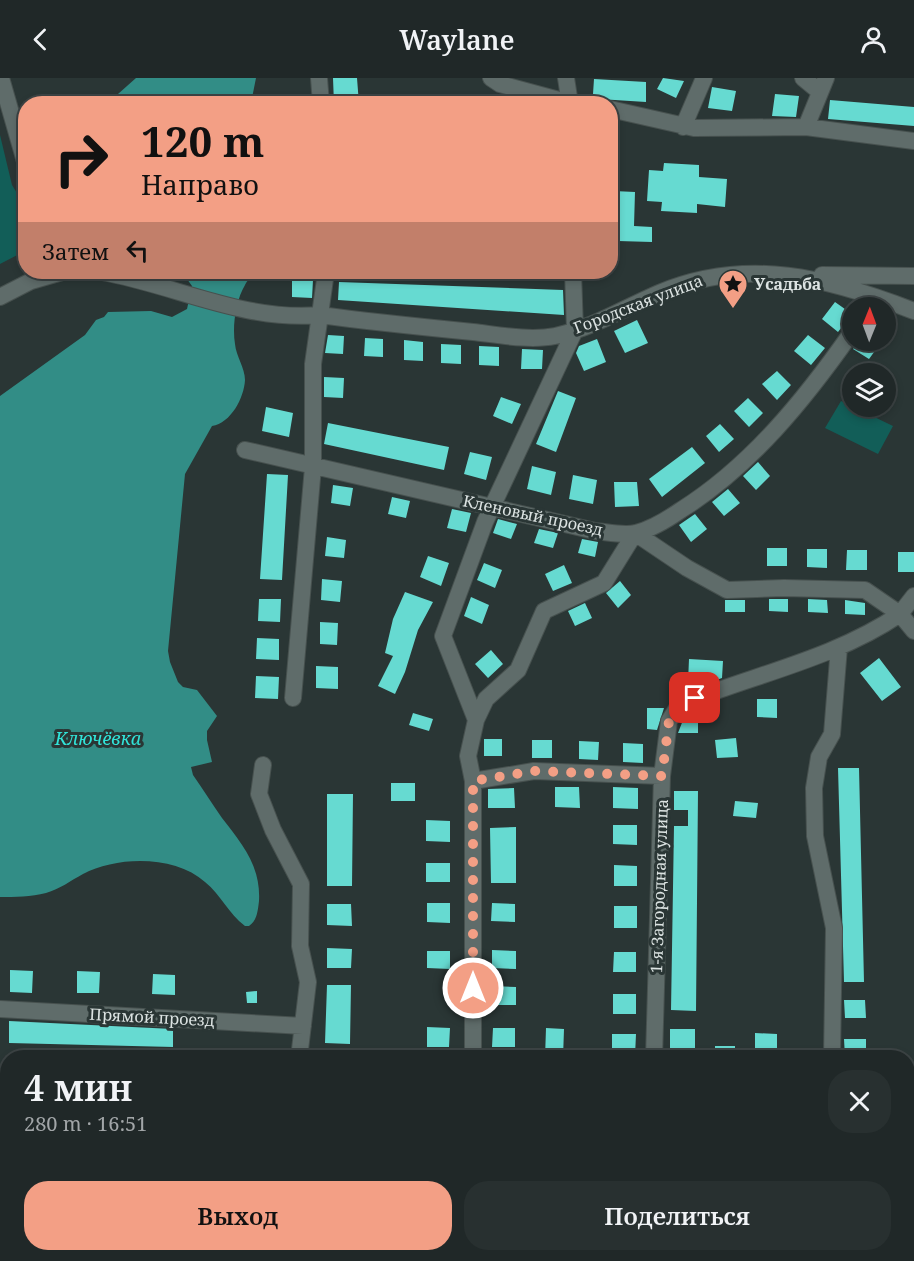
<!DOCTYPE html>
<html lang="ru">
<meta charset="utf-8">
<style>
:root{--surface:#202828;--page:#283030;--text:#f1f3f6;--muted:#a2a6a8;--line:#3d4445;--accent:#f39f85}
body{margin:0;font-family:"Noto Serif",serif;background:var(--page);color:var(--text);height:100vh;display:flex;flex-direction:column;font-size:22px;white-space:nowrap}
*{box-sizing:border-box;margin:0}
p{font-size:20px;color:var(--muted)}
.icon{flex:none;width:33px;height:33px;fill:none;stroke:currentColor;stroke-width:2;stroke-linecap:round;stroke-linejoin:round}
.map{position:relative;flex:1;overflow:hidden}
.sheet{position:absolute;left:0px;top:972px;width:915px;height:212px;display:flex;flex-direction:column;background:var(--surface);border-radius:24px 24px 0 0;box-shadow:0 3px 9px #0003,0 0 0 2px var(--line)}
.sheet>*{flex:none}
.top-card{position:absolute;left:18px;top:18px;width:600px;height:183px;border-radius:24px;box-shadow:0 3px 9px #0003,0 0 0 2px var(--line);background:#f39f85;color:#111;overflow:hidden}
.needle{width:39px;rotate:1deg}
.fabs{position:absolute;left:842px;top:219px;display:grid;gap:12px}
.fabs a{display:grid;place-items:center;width:54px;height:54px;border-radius:50%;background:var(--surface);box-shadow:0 3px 9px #0003,0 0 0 2px var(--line);font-size:30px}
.pin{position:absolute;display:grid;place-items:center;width:51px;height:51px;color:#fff;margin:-26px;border-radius:12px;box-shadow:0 3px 9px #0006}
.me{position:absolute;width:66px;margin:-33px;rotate:0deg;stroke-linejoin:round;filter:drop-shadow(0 0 4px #0008)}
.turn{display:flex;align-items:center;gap:21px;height:126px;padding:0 24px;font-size:27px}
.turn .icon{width:78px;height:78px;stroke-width:2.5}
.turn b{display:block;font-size:42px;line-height:51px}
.then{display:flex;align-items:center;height:57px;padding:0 24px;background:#0003;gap:12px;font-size:22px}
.round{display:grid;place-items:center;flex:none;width:63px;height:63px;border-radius:24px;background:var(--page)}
.overview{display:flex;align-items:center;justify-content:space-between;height:102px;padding:0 24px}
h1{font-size:36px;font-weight:600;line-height:45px}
.action{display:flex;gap:12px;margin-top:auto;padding:12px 24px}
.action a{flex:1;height:69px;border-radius:24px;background:var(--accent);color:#111;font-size:24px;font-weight:600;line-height:69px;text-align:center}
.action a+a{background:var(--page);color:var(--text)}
header{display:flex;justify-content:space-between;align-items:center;height:78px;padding:0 24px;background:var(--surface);font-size:27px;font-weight:600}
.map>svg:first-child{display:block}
</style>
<header><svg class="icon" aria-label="back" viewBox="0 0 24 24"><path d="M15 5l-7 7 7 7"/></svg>Waylane<svg class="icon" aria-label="person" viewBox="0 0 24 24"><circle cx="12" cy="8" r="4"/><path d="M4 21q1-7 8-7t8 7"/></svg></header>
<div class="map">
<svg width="914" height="1183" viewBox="0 0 914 1183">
<rect width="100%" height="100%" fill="#2a3635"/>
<!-- green -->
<path fill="#125e58" d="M0 57 12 107 25 128V173L0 186Z
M841 323 893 348 878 376 825 350Z
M0 1052 7 1055 8 1176H247L259 1183H0Z"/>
<!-- water -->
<path fill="#328d86" d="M136 0H256L251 25H121L118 16Z
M182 194H258C254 197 247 202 245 207 236 222 232 248 235 266 236 278 245 290 245 302 244 320 231 345 212 348L185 396 168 573 170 584 178 604 183 609 197 612 217 638 207 653V662L212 684 191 689 193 697C203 711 212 726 222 740 242 766 261 788 259 823 258 832 257 843 249 848H245C228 835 221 817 205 804 175 777 117 778 83 796 70 803 60 811 46 815 31 819 15 819 0 819V318L85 257 96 242 104 239 108 234 151 233 172 239 187 231 192 208Z"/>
<!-- building -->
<path fill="#66dad1" d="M333 0H357L359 26H334Z
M663 0 684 3 676 20 657 11Z
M594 1 646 4V24L599 21 593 16Z
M712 9 736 13 732 33 708 30Z
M775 16 799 18 796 39 772 38Z
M830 22 914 29V48L828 41Z
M664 85 699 87V99L727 101 725 129 697 126V135L661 133 662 124 647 123 649 92 663 93Z
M614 113 635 114 634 148 652 149V164L618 163 619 142H613Z
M292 200 313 202 312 220 292 219Z
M339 204 563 212 564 237 338 222Z
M835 224 852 236 838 254 822 241Z
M637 242 648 265 625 275 614 253Z
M328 257 344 258 343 276 325 275Z
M808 257 825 270 811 287 794 273Z
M365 260 383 261V279L364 278Z
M597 261 606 284 584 293 576 275 579 268Z
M404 262 423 264V283L404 282Z
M859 262H883L869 281 853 271Z
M441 266 461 267V286L441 285Z
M479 268 499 269V288L479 287Z
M522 271 543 272 542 291H521Z
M777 293 791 307 777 322 762 306Z
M324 299 344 300 343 320 324 319Z
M558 313 576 320 556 374 536 366Z
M501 319 521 326 512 346 493 338Z
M748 320 763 335 749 349 734 333Z
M266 329 293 335 289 359 262 353Z
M328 345 449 369 444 392 324 366Z
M720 346 734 361 719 374 706 358Z
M692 369 705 385 662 419 649 401Z
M470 374 492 379 486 402 464 396Z
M758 384 770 398 756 412 743 398Z
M532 388 556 394 551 417 527 411Z
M267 396 288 397 282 502 260 501Z
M573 397 597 402 593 426 569 421Z
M614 404H637L639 428 615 429Z
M333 407 353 410 350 428 331 425Z
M728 411 740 425 724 438 712 424Z
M392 419 410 423 406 440 388 436Z
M452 431 471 435 466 454 447 450Z
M695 436 707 451 691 464 679 447Z
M498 441 517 446 511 461 493 455Z
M539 451 558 455 553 470 534 465Z
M327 459 346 462 344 480 325 478Z
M582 461 598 464 595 479 578 475Z
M767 470H787V488H767Z
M807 471H827V490L807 489Z
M847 472H867V492H846Z
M898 474H914V494H898Z
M428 478 449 485 441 508 420 499Z
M484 485 502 492 495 510 477 502Z
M564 487 572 505 553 513 545 496Z
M322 501 342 503 340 524 321 522Z
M620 503 631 517 618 530 606 515Z
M405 514 433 524 418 552 405 594 395 616 378 608 393 578 385 575 393 541Z
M471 519 489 527 482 546 464 538Z
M259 521H281L280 544 258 543Z
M769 521H788V534L769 533Z
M808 521 827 522 828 535 808 534Z
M725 522H745V534H725Z
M845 522 865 525V537L845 536Z
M585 525 592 540 575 548 568 533Z
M320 544 338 545 337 567 320 566Z
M257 560 279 561V582L256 581Z
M491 572 503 586 488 600 475 586Z
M879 580 901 609 882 623 860 595Z
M689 581 723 583 722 600 708 605 688 604Z
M316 588 338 589V611L316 610Z
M256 598 279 599 278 621 255 620Z
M757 621H777V640L757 639Z
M647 630H664L657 652 647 651Z
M413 635 433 641 429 653 409 647Z
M685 637H698V655H678Z
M736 660 738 679 717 680 715 662Z
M484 661H502V678H484Z
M532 662H552V680H532Z
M579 663 599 664 598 682 579 681Z
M623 665 643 666V685L623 684Z
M838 690H859L864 904H844Z
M391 705H415V723H391Z
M555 709H579L580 730 555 729Z
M613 709 638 710V731L613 730Z
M514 710 515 730H488V711Z
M674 713H698L696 933 671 932 674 748H688V732H674Z
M327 716H353L352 808H327Z
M735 723 758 725 756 740 733 738Z
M426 742 450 743V764L426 763Z
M613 747H637V767L613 766Z
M516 749V805H491L490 750Z
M426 785H450V804H426Z
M614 787 637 788V808H614Z
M427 825H450V845L427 844Z
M492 825 515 826V844L491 843Z
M327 826H351L352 848 327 847Z
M614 828H637V850H614Z
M327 870 352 871 351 890H327Z
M492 872 516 873V891L492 890Z
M427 873H450V891L427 890Z
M614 874H636V894H613Z
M10 892 33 893 32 915 10 914Z
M77 893 100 894 99 915H77Z
M153 896 175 897V917L152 916Z
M327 907H351L350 966 325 965Z
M493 908 516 909V927H493Z
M257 913V925H247L246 914Z
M613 916H636V936H613Z
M844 922H865L866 940H845Z
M9 943 173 951V969L9 965Z
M427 949 450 950 449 969H427Z
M493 950H515V969H492Z
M546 950 564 951 563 980H545Z
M670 951H695V974L670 973Z
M755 955 777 956V977H755Z
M612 956H636L635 978 612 977Z
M844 961H866V980L845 979Z
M715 968H735V980H715Z"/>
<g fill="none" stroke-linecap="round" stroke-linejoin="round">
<!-- minor casing -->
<g stroke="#47514f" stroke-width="18">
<path id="minor" d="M1 0 26 87
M319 0 321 26
M491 0 500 6 570 25
M566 0 570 26
M803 0 820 14
M569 26H590
M610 31 694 50 806 49 914 63
M683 49 704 0
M806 49 826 0
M102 194C175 207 245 244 320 237 371 244 422 249 473 254 499 257 530 263 555 258 593 250 624 230 659 215 747 178 829 200 914 233
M822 197 914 198
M0 219 31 203 62 194
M245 372 595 453C607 454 624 458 636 455 652 451 668 441 681 432 751 388 805 321 852 254
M635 455 687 490 727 512 784 510 865 512 900 536 914 518
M293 620 313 389V286L326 194
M476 642 443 558 485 444 575 252 573 194
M263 687 259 716 273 752 301 806 300 868 308 904 299 980
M473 703 534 693 662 698
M0 931 303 948
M473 980V703L468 678 476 642 486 621 518 592 544 533 604 505 635 455
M654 980 662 698 669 643 679 627C752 597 834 581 900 536L914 553
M832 980 834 850 815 758 814 710 819 679 832 656 839 569
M908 1026 914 1019
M0 1048 8 1050
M908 1105 914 1074
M260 1176 275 1183
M849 1176 850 1183
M291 1183V1176
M472 1183V1176
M648 1183V1176"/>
</g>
<!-- minor -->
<use href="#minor" stroke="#5f6c6a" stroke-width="16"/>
</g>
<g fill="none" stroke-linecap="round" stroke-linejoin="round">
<!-- route -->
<path stroke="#f39f85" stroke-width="10" stroke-dasharray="0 18" d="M473 910V703L534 693 662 698 669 643 679 627 695 620"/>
</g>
<!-- icons -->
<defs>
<g id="sight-pin" transform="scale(1.5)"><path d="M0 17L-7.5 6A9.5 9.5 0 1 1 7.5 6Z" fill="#f39f85" stroke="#2a3635"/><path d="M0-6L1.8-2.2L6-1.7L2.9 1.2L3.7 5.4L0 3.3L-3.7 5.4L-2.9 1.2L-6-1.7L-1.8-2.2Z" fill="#111"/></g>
</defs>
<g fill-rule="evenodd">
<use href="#sight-pin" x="733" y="206"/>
</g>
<g text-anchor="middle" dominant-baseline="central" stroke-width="6" stroke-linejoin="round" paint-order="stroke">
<!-- poi labels -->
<g font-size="16" font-weight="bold" fill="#dce3e2" stroke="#2a3635" text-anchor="start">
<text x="754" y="206">Усадьба</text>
</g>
<!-- street labels -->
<g font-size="16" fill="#dce3e2" stroke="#2a3635">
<text transform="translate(638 226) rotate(-21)">Городская улица</text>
<text transform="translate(533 437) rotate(12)">Кленовый проезд</text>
<text transform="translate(659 808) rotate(-88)">1-я Загородная улица</text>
<text transform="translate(152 939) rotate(3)">Прямой проезд</text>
</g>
<!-- water labels -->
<g font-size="18" font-style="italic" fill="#31e4d9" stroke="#2a3635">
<text x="98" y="660">Ключёвка</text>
</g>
</g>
</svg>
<div class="fabs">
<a><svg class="needle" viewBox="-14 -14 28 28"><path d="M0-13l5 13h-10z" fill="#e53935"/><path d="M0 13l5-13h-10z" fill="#a2a6a8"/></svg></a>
<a><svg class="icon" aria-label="layers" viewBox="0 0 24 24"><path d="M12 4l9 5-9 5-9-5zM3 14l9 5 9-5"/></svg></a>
</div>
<div class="pin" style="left:695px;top:620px;background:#d93025"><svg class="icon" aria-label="arrive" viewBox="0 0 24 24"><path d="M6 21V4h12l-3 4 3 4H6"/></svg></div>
<svg class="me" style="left:473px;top:910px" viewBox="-20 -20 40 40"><circle r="17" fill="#f39f85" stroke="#fff" stroke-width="3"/><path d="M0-11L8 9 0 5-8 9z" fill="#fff"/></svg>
<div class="top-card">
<div class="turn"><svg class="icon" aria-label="right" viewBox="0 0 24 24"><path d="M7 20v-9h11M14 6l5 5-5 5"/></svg><div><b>120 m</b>Направо</div></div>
<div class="then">Затем<svg class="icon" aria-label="left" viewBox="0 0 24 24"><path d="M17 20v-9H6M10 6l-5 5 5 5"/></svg></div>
</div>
<section class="sheet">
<div class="overview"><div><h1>4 мин</h1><p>280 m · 16:51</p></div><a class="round"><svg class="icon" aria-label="close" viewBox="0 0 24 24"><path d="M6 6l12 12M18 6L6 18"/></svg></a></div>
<div class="action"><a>Выход</a><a>Поделиться</a></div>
</section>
</div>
